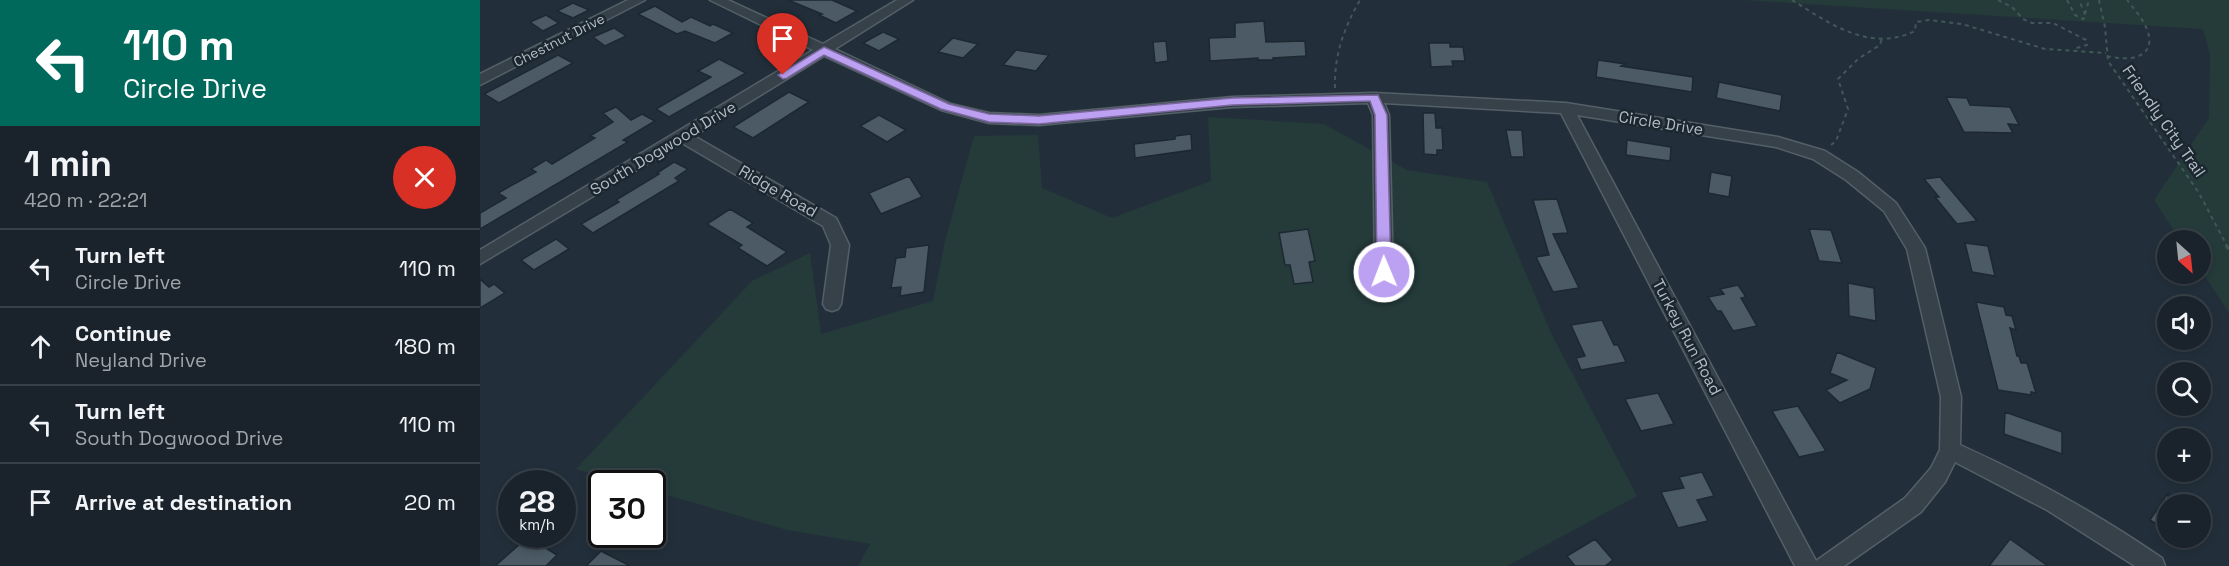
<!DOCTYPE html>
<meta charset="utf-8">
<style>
:root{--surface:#1a232c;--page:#232b34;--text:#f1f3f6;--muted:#9fa4a9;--line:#384048}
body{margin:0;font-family:"Space Grotesk",sans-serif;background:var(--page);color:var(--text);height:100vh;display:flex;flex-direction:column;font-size:22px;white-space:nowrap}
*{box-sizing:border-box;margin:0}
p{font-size:20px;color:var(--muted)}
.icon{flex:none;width:33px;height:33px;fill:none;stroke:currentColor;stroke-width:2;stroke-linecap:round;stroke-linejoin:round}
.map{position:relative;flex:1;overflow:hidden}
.drawer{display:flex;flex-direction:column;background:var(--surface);width:480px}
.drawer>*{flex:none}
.top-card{background:#00695c;color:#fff;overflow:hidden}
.needle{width:39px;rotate:153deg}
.controls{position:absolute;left:1677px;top:230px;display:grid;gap:12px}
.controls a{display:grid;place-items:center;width:54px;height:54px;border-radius:50%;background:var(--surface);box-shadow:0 3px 9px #0003,0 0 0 2px var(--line);font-size:30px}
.speed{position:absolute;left:18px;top:470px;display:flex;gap:12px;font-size:30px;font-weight:700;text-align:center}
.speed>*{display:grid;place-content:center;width:78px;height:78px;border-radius:50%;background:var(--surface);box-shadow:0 3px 9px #0003,0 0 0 2px var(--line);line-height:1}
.speed small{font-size:15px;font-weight:400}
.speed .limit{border:3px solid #111;border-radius:9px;background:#fff;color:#111}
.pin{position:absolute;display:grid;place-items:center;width:51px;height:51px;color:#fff;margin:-62px -26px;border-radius:50% 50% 50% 0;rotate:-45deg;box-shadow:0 0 6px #0007}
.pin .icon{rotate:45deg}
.me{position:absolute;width:66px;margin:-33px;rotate:359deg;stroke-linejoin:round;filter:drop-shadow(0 0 4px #0008)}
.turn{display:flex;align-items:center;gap:21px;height:126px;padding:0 24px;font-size:27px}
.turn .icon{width:78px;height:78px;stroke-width:2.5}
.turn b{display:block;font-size:42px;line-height:51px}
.round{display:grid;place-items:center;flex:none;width:63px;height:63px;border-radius:32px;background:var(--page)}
.summary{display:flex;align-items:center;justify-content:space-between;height:102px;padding:0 24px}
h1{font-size:36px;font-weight:700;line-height:45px}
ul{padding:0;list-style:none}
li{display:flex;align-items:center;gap:18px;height:78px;padding:0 24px;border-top:2px solid var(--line)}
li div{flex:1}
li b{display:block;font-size:22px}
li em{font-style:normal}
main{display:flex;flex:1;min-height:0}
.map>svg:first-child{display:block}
</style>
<main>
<section class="drawer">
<div class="top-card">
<div class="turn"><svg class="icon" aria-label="left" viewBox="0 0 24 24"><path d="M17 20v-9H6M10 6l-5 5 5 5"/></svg><div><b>110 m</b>Circle Drive</div></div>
</div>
<div class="summary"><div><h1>1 min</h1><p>420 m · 22:21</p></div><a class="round" style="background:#d93025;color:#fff"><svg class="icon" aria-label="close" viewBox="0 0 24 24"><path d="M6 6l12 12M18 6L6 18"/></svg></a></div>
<ul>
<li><svg class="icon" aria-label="left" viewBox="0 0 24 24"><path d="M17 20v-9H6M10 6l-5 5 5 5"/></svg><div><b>Turn left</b><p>Circle Drive</p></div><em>110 m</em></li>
<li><svg class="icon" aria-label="ahead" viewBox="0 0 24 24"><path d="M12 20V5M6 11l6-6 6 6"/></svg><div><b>Continue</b><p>Neyland Drive</p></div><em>180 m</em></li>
<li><svg class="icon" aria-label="left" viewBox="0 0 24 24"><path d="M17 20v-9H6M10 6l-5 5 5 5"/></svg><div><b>Turn left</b><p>South Dogwood Drive</p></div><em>110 m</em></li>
<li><svg class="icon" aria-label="arrive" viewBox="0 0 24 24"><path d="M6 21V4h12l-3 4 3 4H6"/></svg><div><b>Arrive at destination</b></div><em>20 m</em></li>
</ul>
</section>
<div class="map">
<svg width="1749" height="566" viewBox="0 0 1749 566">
<rect width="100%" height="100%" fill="#222f3a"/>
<!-- green -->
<path fill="#243b3a" d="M1263 0H1749V313L1721 270 1720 240H1700L1674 200 1729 118 1730 55 1723 29Z
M728 117 844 124 927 170 1007 182 1072 335 1157 496 1027 566H378L390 544 307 530 173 491 172 483H144L96 469 272 281 330 253 341 334 453 301 465 241 494 136 558 135 562 188 632 218 731 181Z"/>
<!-- building -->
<path fill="#4b5a65" stroke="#1d2831" stroke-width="1.5" d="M308 0H352L377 11 356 23 339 15 342 14Z
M93 3 109 10 93 18 77 11Z
M175 6 202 22 211 17 230 26 233 24 253 33 235 43 205 31 197 34 158 14Z
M66 15 79 23 63 31 50 22Z
M784 21 786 42 825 41 826 56 793 58V60H778V58L730 61 729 38 755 37V23Z
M134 28 146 36 125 46 113 37Z
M403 32 419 39 399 51 383 43Z
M473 38 498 44 483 58 458 52Z
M686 41 688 61 675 63 673 42Z
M949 43H970V47H983L985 61H972L973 66 951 67Z
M536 50 569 55 556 71 523 65Z
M78 55 93 63 19 103 4 94Z
M239 59 266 73 189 117 176 109 231 77 218 71Z
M1118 60 1145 64 1141 66 1213 77 1212 92 1116 77Z
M1239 82 1302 95 1300 111 1236 98Z
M309 92 329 102 273 138 253 127Z
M1466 97 1487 98 1490 105 1530 107 1539 125 1528 124 1533 133 1484 132Z
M136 107 151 120 162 114 175 121 143 140 148 142 0 229V213L26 198 18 193 56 172 51 169 66 160 72 164 115 138 110 136 133 122 123 113Z
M943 113H955L956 128H962L963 150H957V155L944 154Z
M399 115 426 130 407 142 380 126Z
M1026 130H1042L1044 157H1031Z
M711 134 712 150 655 158 654 144 695 139V136Z
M1147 140 1191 147 1190 161 1146 155Z
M194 162 208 169 195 178 199 181 113 233 101 224 139 202 136 200 179 174 177 173Z
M1231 172 1252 176 1249 197 1228 193Z
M429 176 442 197 401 214 389 193Z
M1460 177 1497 221 1477 224 1455 197H1459L1444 179Z
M1077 199 1088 233 1073 234 1099 288 1073 292 1056 257 1069 255 1053 200Z
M250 209 273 223 267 227 307 252 287 266 258 248 262 245 227 224Z
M828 229 835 261 829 262 833 282 814 284 810 265H805L799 233Z
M1329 229 1351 230 1362 263 1339 261Z
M76 239 89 249 54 270 41 260Z
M1485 243 1508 246 1515 276 1492 272Z
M449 245 444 292 420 296 421 287 411 288 416 258 425 257 426 248Z
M0 279 9 287 14 284 25 293 0 308Z
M1368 283 1394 288 1396 321 1369 316Z
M1258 285 1266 297 1261 298 1277 326 1253 331 1241 311H1237L1228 297 1244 294 1240 289Z
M1496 302 1524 307 1526 315 1532 316 1536 330 1530 328 1537 356H1539L1541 363H1547L1556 393 1551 392V395L1518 390Z
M1122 320 1134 345H1138L1146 362 1101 370 1096 358 1105 356 1091 325Z
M1357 352 1396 368 1390 389 1360 403 1346 390 1367 380 1350 373Z
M1178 393 1194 424 1161 431 1145 399Z
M1318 406 1346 451 1319 457 1292 411Z
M1525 412 1582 432V454L1524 434Z
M1222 472 1234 496 1217 500 1228 521 1198 528 1181 492 1204 488 1199 477Z
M1688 493V531L1670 520Z
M48 537 77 555 66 566H15Z
M1115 539 1133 560 1125 566H1095L1087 556Z
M1530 539 1568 566H1509Z
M121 551 150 566H106Z"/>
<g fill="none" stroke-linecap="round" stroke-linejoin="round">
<!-- minor casing -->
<g stroke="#545f68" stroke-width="3">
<path id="minor" d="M148 0H165L0 85V74Z
M230 0H248L343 44 417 0H433L355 49 471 104 509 113 559 115 752 97 894 93 1086 103 1298 137 1345 151 1378 172 1416 203 1445 248 1481 397 1480 445C1551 477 1618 514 1682 558L1685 566H1655L1567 510 1475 462 1465 482 1441 512 1364 566H1315L1081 113 904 103 909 115 913 272 910 277 904 279 898 277 895 272 893 115 888 103 752 107 559 125 509 123 461 110 344 56 214 136 356 218 369 245 361 304 358 309 352 311 346 309 343 304 351 245 343 226 202 143 0 264V250L333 50ZM1097 115 1296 147 1333 159 1366 180 1404 211 1427 249 1461 397 1460 450 1451 468 1425 498 1336 561Z"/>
</g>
<!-- path-far1 -->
<path stroke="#425757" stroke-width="2" stroke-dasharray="4 4" stroke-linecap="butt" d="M1312 0C1349 23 1389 53 1435 31L1436 22 1449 20 1482 24 1565 49 1626 53
M1518 0 1532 7 1543 19 1552 23H1573L1606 40 1607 45 1593 49
M1587 0 1595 15 1603 19 1606 17 1599 0
M1619 0 1625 27 1628 61 1719 193 1747 246
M1605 14 1609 0
M1627 56C1646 61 1676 60 1668 32 1664 20 1655 10 1647 0
M855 88C854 55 864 28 880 0
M1351 145 1356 141 1368 109 1358 79 1378 59 1400 45 1402 38"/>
<!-- path -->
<path stroke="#425757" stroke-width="3" stroke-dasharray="5 5" stroke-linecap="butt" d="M1746 245 1749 250"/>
<!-- minor -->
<use href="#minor" fill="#36414a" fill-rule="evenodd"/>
</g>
<!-- route -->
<path fill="#bca0f2" stroke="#7a689d" stroke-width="1.5" d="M344 47 469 104 509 114 559 116 752 98 898 95 907 115 911 272 904 277 897 272 895 115 890 101 752 105 559 124 509 122 461 109 344 55 307 78 303 79 298 75Z"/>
<g text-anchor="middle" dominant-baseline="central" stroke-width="5" stroke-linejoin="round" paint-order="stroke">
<!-- far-street labels -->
<g font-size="14" fill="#b1bcc6" stroke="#1b262f">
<text transform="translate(79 40) rotate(-27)">Chestnut Drive</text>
</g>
<!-- street labels -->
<g font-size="16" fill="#b1bcc6" stroke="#1b262f">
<text transform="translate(1684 121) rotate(55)">Friendly City Trail</text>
<text transform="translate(1181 123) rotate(9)">Circle Drive</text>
<text transform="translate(183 148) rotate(-31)">South Dogwood Drive</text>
<text transform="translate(298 191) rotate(30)">Ridge Road</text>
<text transform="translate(1207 337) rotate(62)">Turkey Run Road</text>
</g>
</g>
</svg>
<div class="controls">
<a><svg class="needle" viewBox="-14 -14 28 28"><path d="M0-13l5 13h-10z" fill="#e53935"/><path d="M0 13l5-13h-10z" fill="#9fa4a9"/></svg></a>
<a><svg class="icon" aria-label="sound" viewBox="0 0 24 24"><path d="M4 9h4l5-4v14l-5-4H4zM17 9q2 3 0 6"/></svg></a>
<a><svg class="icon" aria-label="search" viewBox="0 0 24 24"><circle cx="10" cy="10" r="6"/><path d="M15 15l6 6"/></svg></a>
<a>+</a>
<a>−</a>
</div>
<div class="speed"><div>28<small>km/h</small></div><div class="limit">30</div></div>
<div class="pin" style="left:303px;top:75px;background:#d93025"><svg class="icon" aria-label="arrive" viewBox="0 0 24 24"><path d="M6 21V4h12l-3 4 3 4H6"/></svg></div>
<svg class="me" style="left:904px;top:272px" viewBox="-20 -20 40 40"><circle r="17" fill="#bca0f2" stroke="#fff" stroke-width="3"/><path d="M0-11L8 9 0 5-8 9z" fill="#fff"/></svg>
</div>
</main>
